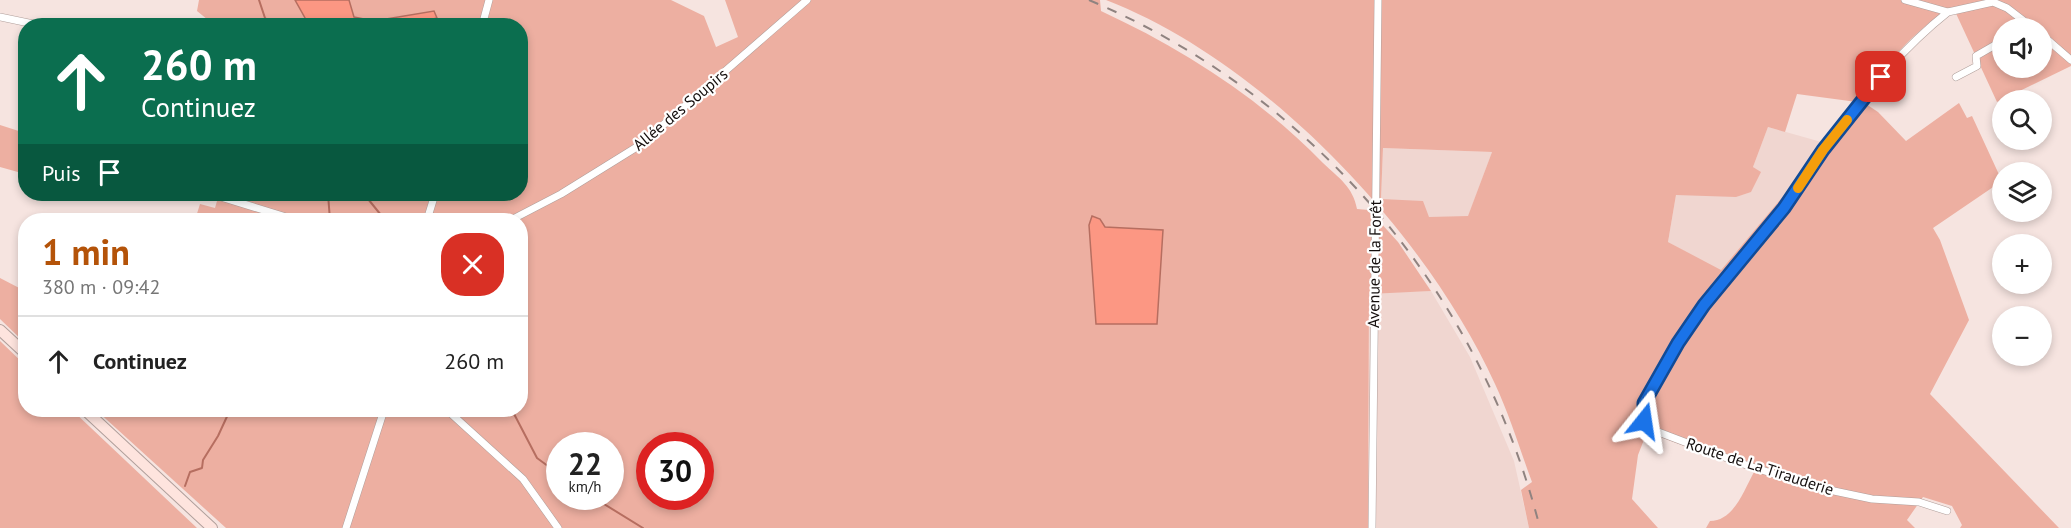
<!DOCTYPE html>
<html lang="fr">
<meta charset="utf-8">
<style>
:root{--surface:#fff;--page:#f6f6f6;--text:#222;--muted:#767676;--line:#e0e0e0;--accent:#b45309}
body{margin:0;font-family:"PT Sans",sans-serif;background:var(--page);color:var(--text);height:100vh;display:flex;flex-direction:column;font-size:22px;white-space:nowrap}
*{box-sizing:border-box;margin:0}
p{font-size:20px;color:var(--muted)}
.icon{flex:none;width:33px;height:33px;fill:none;stroke:currentColor;stroke-width:2;stroke-linecap:round;stroke-linejoin:round}
.map{position:relative;flex:1;overflow:hidden}
.details{position:absolute;left:18px;top:213px;width:510px;height:204px;display:flex;flex-direction:column;background:var(--surface);border-radius:24px;box-shadow:0 3px 9px #0003}
.details>*{flex:none}
.banner{position:absolute;left:18px;top:18px;width:510px;height:183px;border-radius:24px;box-shadow:0 3px 9px #0003;background:#0b6e4f;color:#fff;overflow:hidden}
.fabs{position:absolute;left:1992px;top:18px;display:grid;gap:12px}
.fabs a{display:grid;place-items:center;width:60px;height:60px;border-radius:50%;background:var(--surface);box-shadow:0 3px 9px #0003;font-size:30px}
.speed{position:absolute;left:546px;top:432px;display:flex;gap:12px;font-size:30px;font-weight:700;text-align:center}
.speed>*{display:grid;place-content:center;width:78px;height:78px;border-radius:50%;background:var(--surface);box-shadow:0 3px 9px #0003;line-height:1}
.speed small{font-size:15px;font-weight:400}
.speed .limit{border:9px solid #d22;background:#fff;color:#111}
.pin{position:absolute;display:grid;place-items:center;width:51px;height:51px;color:#fff;margin:-26px;border-radius:12px;box-shadow:0 3px 9px #0006}
.me{position:absolute;width:66px;margin:-33px;rotate:15deg;stroke-linejoin:round;filter:drop-shadow(0 0 4px #0008)}
.turn{display:flex;align-items:center;gap:21px;height:126px;padding:0 24px;font-size:27px}
.turn .icon{width:78px;height:78px;stroke-width:2.5}
.turn b{display:block;font-size:42px;line-height:51px}
.then{display:flex;align-items:center;height:57px;padding:0 24px;background:#0003;gap:12px;font-size:22px}
.round{display:grid;place-items:center;flex:none;width:63px;height:63px;border-radius:24px;background:var(--page)}
.headline{display:flex;align-items:center;justify-content:space-between;height:102px;padding:0 24px}
h1{font-size:36px;font-weight:800;line-height:45px;color:var(--accent)}
ul{padding:0;list-style:none}
li{display:flex;align-items:center;gap:18px;height:90px;padding:0 24px;border-top:2px solid var(--line)}
li div{flex:1}
li b{display:block;font-size:22px}
li em{font-style:normal}
.map>svg:first-child{display:block}
</style>
<div class="map">
<svg width="2071" height="528" viewBox="0 0 2071 528">
<rect width="100%" height="100%" fill="#f6e4e0"/>
<!-- built -->
<path fill="#f0d6d0" d="M1768 127 1832 145 1795 199 1784 195 1720 271 1668 242 1676 195H1702L1760 172 1753 167Z
M1383 148 1492 152 1468 217H1429L1381 199Z
M1431 291 1470 357 1514 461 1529 528H1368L1369 293Z"/>
<!-- green -->
<path fill="#edafa1" fill-rule="evenodd" d="M199 0H295L309 25H224V20L213 24 197 11Z
M349 0H671L704 16 716 47 738 37 725 0H1100L1101 11C1183 49 1260 98 1323 163 1339 178 1353 187 1357 209L1369 210 1398 242 1431 291 1369 294 1368 528H226L96 410H520V220H195L200 204 215 208 219 194H520V26L390 25 389 19 374 21 354 17ZM1093 216 1100 219 1105 227 1096 324 1089 225ZM560 446H610V496H560ZM650 446H700V496H650Z
M1106 0H2071V66L1997 102 1953 7C1914 29 1884 67 1857 102L1797 94 1785 132 1768 127 1753 167 1761 172 1751 192 1736 197 1676 195 1668 242 1721 270 1784 195 1795 199 1832 145 1866 104 1878 112 1906 141 1959 103 1967 118 1972 116 2002 181 1933 228 1940 240 1969 320 1930 394 2059 528H1960L1962 525 1952 506 1923 497 1907 520 1915 528H1706L1710 521C1734 521 1744 490 1754 472L1647 432 1638 455 1632 499 1658 528H1529L1521 490 1532 482C1520 450 1510 416 1495 384 1425 231 1264 61 1106 0ZM2002 28H2042V68H2002ZM1383 148 1492 152 1468 216 1429 217 1423 201 1381 199Z
M0 125 25 133V174L0 167Z
M0 278 25 291V343L0 319Z
M0 341 25 365 26 410H72L197 528H0Z"/>
<!-- water -->
<path fill="#fc9783" stroke="#b66e60" stroke-width="1.5" d="M295 0H349L354 17 374 21 434 11 437 18 406 26 309 25Z
M1092 216 1100 219 1105 227 1163 230 1157 324H1096L1089 225Z"/>
<g fill="none" stroke-linecap="round" stroke-linejoin="round">
<!-- stream -->
<path stroke="#b66e60" stroke-width="2" d="M259 0 265 18 273 26
M328 194 330 220
M364 194 385 220
M512 410 537 458 560 475
M185 486 190 472 202 468 203 460 218 436 230 410
M591 496 643 528"/>
<!-- minor casing -->
<g stroke="#b09f9b" stroke-width="8">
<path id="minor" d="M1905 0 1948 12 1993 2 2007 8 2033 28
M0 17 43 26
M482 26 489 0
M2042 35 2071 60
M1956 77 1977 66 1976 56 2002 41
M211 194 296 220
M427 220 435 194
M511 220 561 194 640 145 807 0
M447 410 523 479 558 528
M1947 511 1919 502 1872 499 1815 487 1740 463 1653 430 1644 421C1645 397 1653 391 1664 371 1696 312 1741 263 1782 210 1797 191 1809 170 1823 150 1859 100 1900 50 1948 12
M346 528 384 410
M1372 528 1378 0"/>
</g>
<!-- secondary casing -->
<g stroke="#b09f9b" stroke-width="12">
<path id="secondary" d="M0 330 26 354
M85 410 212 528"/>
</g>
<!-- minor -->
<use href="#minor" stroke="#fff" stroke-width="7"/>
<!-- secondary -->
<use href="#secondary" stroke="#fee4de" stroke-width="10"/>
<!-- rail -->
<path stroke="#908380" stroke-width="2" stroke-dasharray="10 10" stroke-linecap="butt" d="M1089 0C1314 95 1480 292 1540 528"/>
</g>
<g fill="none" stroke-linecap="round" stroke-linejoin="round">
<!-- route casing -->
<g stroke="#114b97" stroke-width="15">
<path id="route" d="M1644 421V403L1678 343 1704 305 1784 208 1823 150 1881 77"/>
</g>
<!-- route -->
<use href="#route" stroke="#1a73e8" stroke-width="10"/>
<!-- slow -->
<path stroke="#f59e0b" stroke-width="10" d="M1798 188 1823 150 1847 120"/>
</g>
<g text-anchor="middle" dominant-baseline="central" stroke-width="4.5" stroke-linejoin="round" paint-order="stroke">
<!-- street labels -->
<g font-size="16" fill="#140e0d" stroke="#fff">
<text transform="translate(680 109) rotate(-40)">Allée des Soupirs</text>
<text transform="translate(1374 264) rotate(-89)">Avenue de la Forêt</text>
<text transform="translate(1760 466) rotate(18)">Route de La Tirauderie</text>
</g>
</g>
</svg>
<div class="fabs">
<a><svg class="icon" aria-label="sound" viewBox="0 0 24 24"><path d="M4 9h4l5-4v14l-5-4H4zM17 9q2 3 0 6"/></svg></a>
<a><svg class="icon" aria-label="search" viewBox="0 0 24 24"><circle cx="10" cy="10" r="6"/><path d="M15 15l6 6"/></svg></a>
<a><svg class="icon" aria-label="layers" viewBox="0 0 24 24"><path d="M12 4l9 5-9 5-9-5zM3 14l9 5 9-5"/></svg></a>
<a>+</a>
<a>−</a>
</div>
<div class="speed"><div>22<small>km/h</small></div><div class="limit">30</div></div>
<div class="pin" style="left:1881px;top:77px;background:#d93025"><svg class="icon" aria-label="arrive" viewBox="0 0 24 24"><path d="M6 21V4h12l-3 4 3 4H6"/></svg></div>
<svg class="me" style="left:1644px;top:421px" viewBox="-20 -20 40 40"><path d="M0-17L14 15 0 8-14 15z" fill="#1a73e8" stroke="#fff" stroke-width="4"/></svg>
<div class="banner">
<div class="turn"><svg class="icon" aria-label="ahead" viewBox="0 0 24 24"><path d="M12 20V5M6 11l6-6 6 6"/></svg><div><b>260 m</b>Continuez</div></div>
<div class="then">Puis<svg class="icon" aria-label="arrive" viewBox="0 0 24 24"><path d="M6 21V4h12l-3 4 3 4H6"/></svg></div>
</div>
<section class="details">
<div class="headline"><div><h1>1 min</h1><p>380 m · 09:42</p></div><a class="round" style="background:#d93025;color:#fff"><svg class="icon" aria-label="close" viewBox="0 0 24 24"><path d="M6 6l12 12M18 6L6 18"/></svg></a></div>
<ul>
<li><svg class="icon" aria-label="ahead" viewBox="0 0 24 24"><path d="M12 20V5M6 11l6-6 6 6"/></svg><div><b>Continuez</b></div><em>260 m</em></li>
</ul>
</section>
</div>
